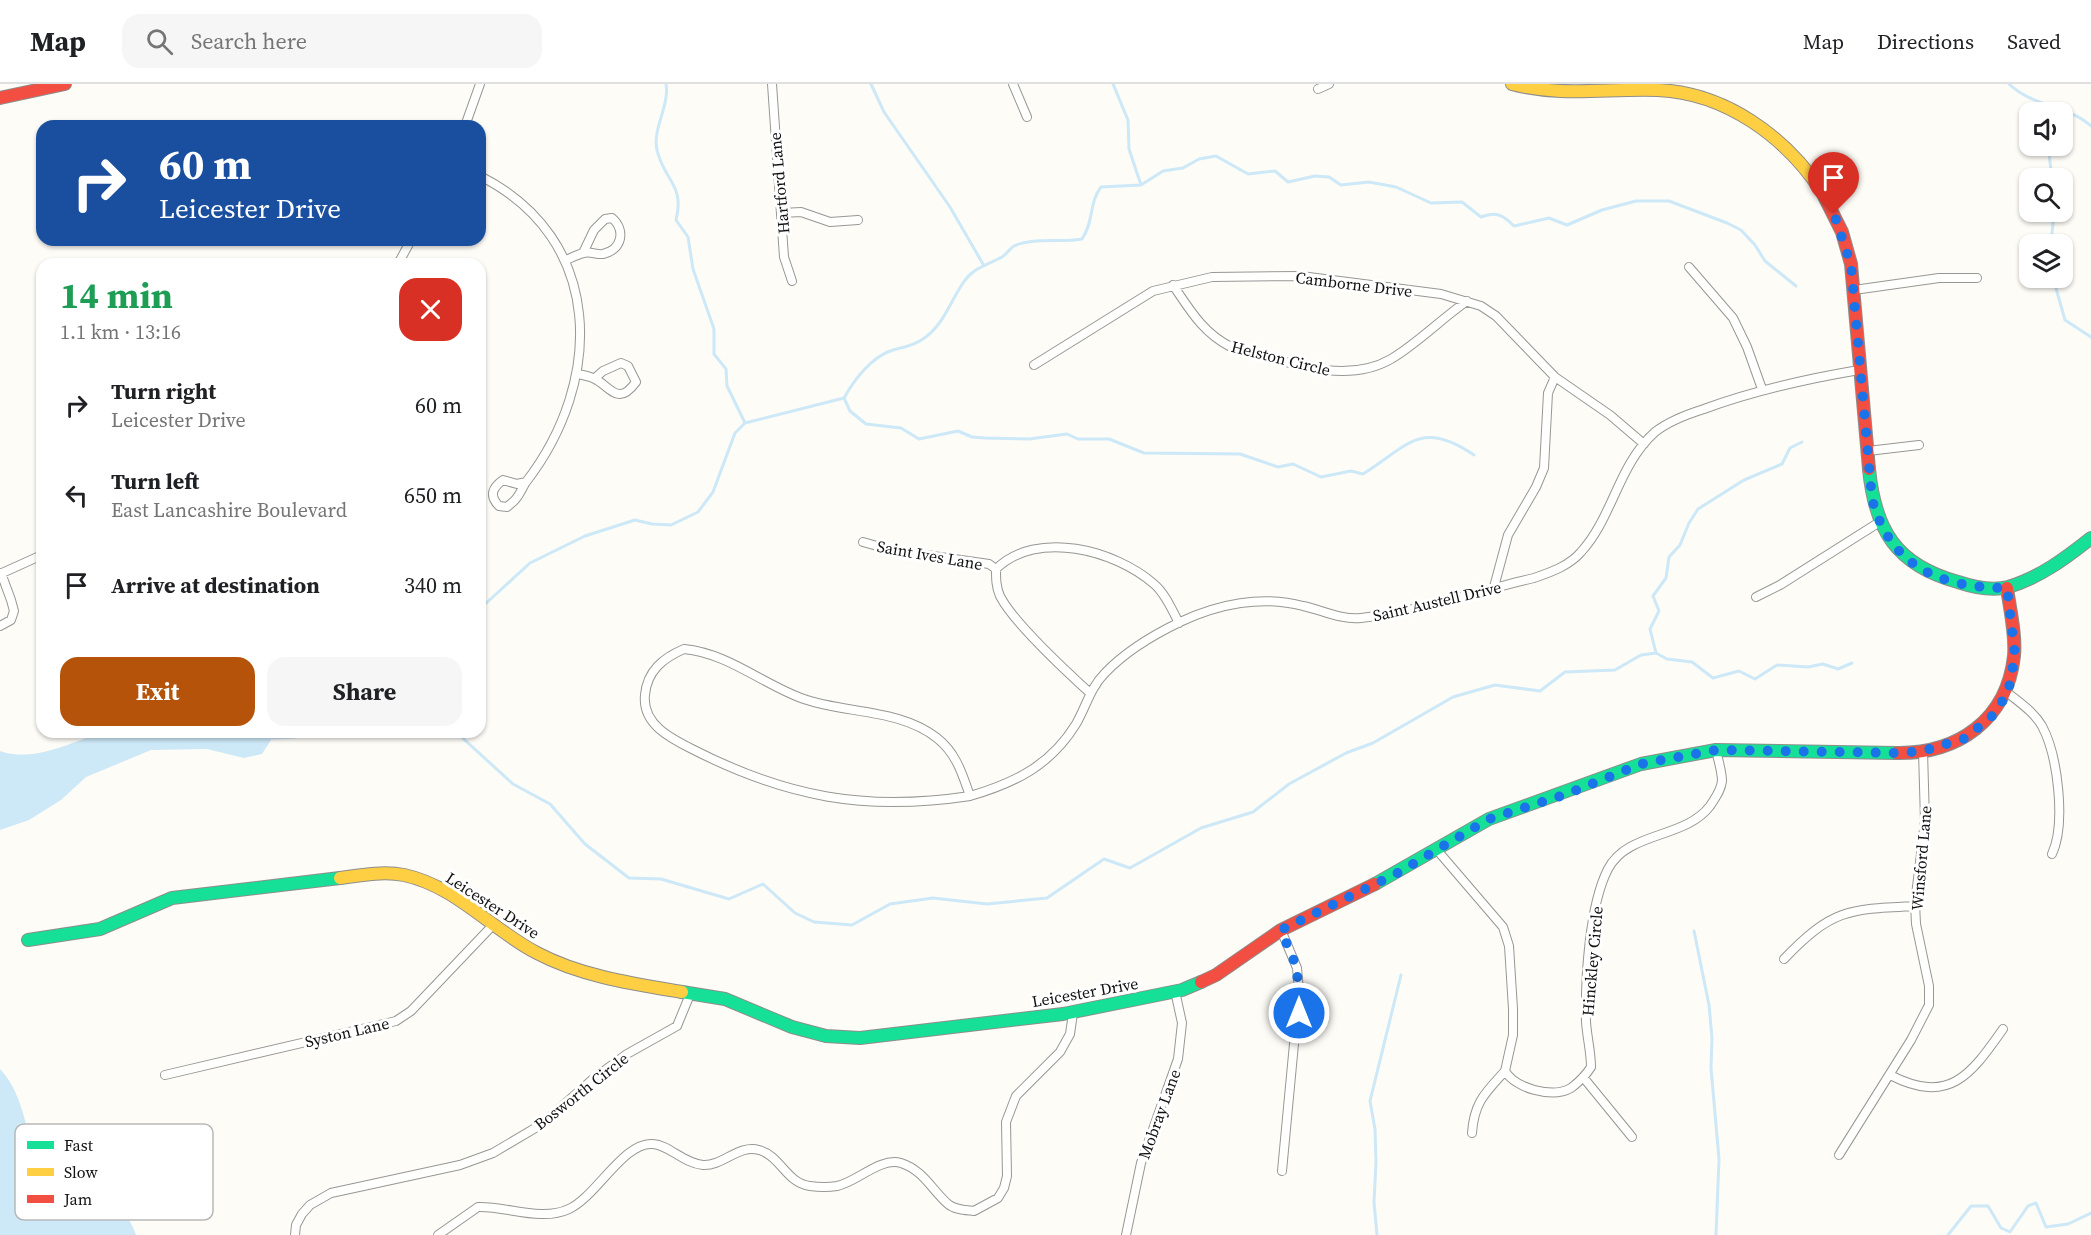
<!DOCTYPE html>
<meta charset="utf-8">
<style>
:root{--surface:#fff;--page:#f6f6f6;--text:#202124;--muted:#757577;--line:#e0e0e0;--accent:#b45309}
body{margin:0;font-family:"Source Serif 4",serif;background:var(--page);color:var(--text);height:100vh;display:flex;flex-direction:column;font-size:22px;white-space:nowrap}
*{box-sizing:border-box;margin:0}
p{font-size:20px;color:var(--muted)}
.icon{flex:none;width:33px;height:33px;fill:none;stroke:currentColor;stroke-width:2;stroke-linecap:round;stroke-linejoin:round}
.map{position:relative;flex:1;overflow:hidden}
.drawer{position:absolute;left:36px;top:174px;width:450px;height:480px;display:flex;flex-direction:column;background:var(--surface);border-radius:18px;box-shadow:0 2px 4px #0004}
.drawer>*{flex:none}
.guide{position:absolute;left:36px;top:36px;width:450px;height:126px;border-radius:18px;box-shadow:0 2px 4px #0004;background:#1a4fa0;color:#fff;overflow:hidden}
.controls{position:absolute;left:2019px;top:18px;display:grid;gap:12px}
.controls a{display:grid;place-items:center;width:54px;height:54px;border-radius:12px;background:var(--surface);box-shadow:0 2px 4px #0004;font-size:30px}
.pin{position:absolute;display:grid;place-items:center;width:51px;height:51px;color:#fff;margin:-62px -26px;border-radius:50% 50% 50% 0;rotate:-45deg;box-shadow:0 0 6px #0007}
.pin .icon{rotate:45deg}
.me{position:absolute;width:66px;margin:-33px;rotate:0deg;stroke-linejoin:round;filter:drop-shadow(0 0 4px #0008)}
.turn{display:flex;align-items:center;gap:21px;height:126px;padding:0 24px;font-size:27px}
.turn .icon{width:78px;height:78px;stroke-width:2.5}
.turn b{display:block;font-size:42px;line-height:51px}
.round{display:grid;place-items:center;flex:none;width:63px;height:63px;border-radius:18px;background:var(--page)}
.head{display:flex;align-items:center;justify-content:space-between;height:102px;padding:0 24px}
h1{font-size:36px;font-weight:700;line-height:45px;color:#1e9e55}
.cta{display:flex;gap:12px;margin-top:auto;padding:12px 24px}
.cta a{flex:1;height:69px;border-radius:18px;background:var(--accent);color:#fff;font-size:24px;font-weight:700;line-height:69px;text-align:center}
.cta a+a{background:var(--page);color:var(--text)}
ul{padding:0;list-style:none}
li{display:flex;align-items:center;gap:18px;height:90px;padding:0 24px}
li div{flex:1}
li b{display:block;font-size:22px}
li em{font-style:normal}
header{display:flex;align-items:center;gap:36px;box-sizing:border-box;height:84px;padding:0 30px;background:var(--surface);border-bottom:2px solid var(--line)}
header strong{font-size:28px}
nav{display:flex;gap:33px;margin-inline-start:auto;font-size:21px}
.search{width:420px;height:54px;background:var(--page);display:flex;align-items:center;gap:15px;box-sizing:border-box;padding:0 21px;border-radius:18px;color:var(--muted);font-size:22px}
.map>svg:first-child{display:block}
</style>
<header>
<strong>Map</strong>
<div class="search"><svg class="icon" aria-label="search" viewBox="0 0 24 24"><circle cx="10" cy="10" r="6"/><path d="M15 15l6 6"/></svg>Search here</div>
<nav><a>Map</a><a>Directions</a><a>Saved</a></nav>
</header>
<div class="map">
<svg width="2091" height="1151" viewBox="0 0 2091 1151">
<rect width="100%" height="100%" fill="#fdfcf7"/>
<!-- water -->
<path fill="#cde8f7" d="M104 648H267L273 653 262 670 244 674 207 665 151 666 86 693 61 716 29 736 0 746V667C34 679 71 658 104 648Z
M0 985C32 1018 23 1075 57 1106 85 1132 122 1105 136 1151H0Z"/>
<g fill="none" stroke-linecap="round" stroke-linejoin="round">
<!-- stream -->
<path stroke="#cde8f7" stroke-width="3" d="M666 0C670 21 652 45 657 66 664 97 685 100 676 136L688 153 693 185 714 245V270L726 285 727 302 745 339
M871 0 884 28 950 123 983 180
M1113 0 1128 36 1129 65 1141 101
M2009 0C2033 23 2068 21 2091 42
M2038 19 2040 28
M2048 62 2052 94
M2051 160 2054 128
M2053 194 2065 236 2091 253
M844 314 850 327 866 340 901 344 919 355 958 347 972 353 985 354 1029 355 1067 350 1078 355H1109L1144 369 1240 370 1278 383 1293 380 1321 393 1351 387 1363 390C1409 361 1421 335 1474 371
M480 528 483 522 530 479 585 452 635 436 652 440 671 441 698 428 713 408 735 349 745 339 844 314C854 296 872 272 893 266 904 263 913 262 923 255 943 242 950 218 963 199 973 184 985 182 1000 174 1006 172 1009 165 1014 162 1033 153 1061 159 1082 155 1094 138 1089 118 1101 103L1141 101 1163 87 1183 84 1199 75 1216 72 1248 90 1275 87 1288 98 1315 92 1329 93 1341 101 1369 98 1396 103 1431 119 1462 118 1481 133C1496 127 1503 131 1514 142L1549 134 1567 141 1602 126 1636 117H1669L1727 139 1741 146 1755 161 1765 177 1796 202
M1656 569 1650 545 1659 527 1653 512 1666 494 1669 473 1680 461 1689 439 1698 425 1744 396 1782 380 1790 364 1802 358
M456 648 513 700 550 720 585 760 629 794 661 795 729 815 763 800 795 829 814 838 852 841 890 820 933 814 987 820 1047 814 1104 775 1130 784 1201 744 1253 728 1289 700 1346 669 1373 659 1453 613 1495 601 1540 607 1565 588 1615 586 1641 571 1656 569 1667 575 1692 578 1713 594 1739 587 1755 595 1777 581 1808 583 1823 580 1838 585 1852 579
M272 654 295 653 305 648
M1694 847 1709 921 1712 954 1711 984 1719 1075 1716 1151
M1377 1151 1374 1118 1376 1078 1375 1045 1370 1017 1401 891
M1948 1151 1971 1122H1988L2001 1144 2010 1148 2028 1122 2036 1119 2046 1143 2068 1140 2091 1129"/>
<!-- street casing -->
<g stroke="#979795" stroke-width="10">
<path id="street" d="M772 0 784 173 792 197
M1013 0 1027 33
M1318 5 1329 0
M465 42 480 0
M480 92C605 155 604 297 526 398 522 404 520 411 514 417L507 423 499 422C489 412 492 404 503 396L517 400 526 398
M782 129 801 128 830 138 858 136
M566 176C571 174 578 170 584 169 590 167 597 171 603 170 622 166 626 146 612 134L605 135 594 146 583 169
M398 180 411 156
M1689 183 1733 234 1747 263 1762 305
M1173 201C1190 226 1203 249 1231 263 1280 275 1343 303 1391 275 1418 259 1441 235 1467 217
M1854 206 1939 194H1977
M1034 281 1153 207 1212 193 1301 192 1441 210 1481 222 1496 232 1555 293 1610 331 1644 360
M578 290C583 291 588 292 593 294 610 301 617 324 636 298L628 282 621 279 603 287 595 294
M1868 367 1919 361
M863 458 891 466 989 480 996 485
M0 490 42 471
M1494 503 1508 451 1536 403 1544 384 1548 309 1555 293
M1756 513 1780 501 1878 439
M0 542 11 536 14 527 11 516 1 489
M684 565C727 569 761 599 801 614 844 630 899 624 937 654 956 669 962 689 970 712 865 728 786 713 692 665 670 654 642 640 645 611 647 587 663 574 684 565Z
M1090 609C1067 588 1013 538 1000 512 996 503 996 495 996 485 1037 445 1115 466 1154 500 1165 509 1172 526 1179 539
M2008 609C2020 619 2034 628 2042 642 2058 672 2066 740 2052 770
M970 712C1015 699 1051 681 1076 640 1086 623 1090 604 1105 589 1125 568 1153 551 1180 538 1218 520 1262 511 1303 522 1322 526 1341 536 1361 534 1419 528 1477 507 1534 494 1551 488 1569 482 1581 468 1613 433 1618 381 1655 348 1669 337 1688 330 1704 325 1755 306 1806 295 1859 286
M1437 766 1503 843 1509 862 1513 925V951L1505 987C1515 1004 1552 1015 1571 1004 1579 998 1586 991 1591 983 1591 968 1587 953 1586 938 1585 896 1589 822 1608 785 1628 747 1685 755 1710 722 1715 714 1721 707 1722 697 1722 687 1718 676 1716 666
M1281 846 1297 884 1299 907 1282 1087
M1784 875C1832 825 1848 825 1915 822
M165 991 396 937 411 927 493 841
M1890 991C1949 1021 1970 992 2003 945
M1583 993 1632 1053
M1472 1049C1474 1018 1486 1008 1505 987
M1839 1071 1911 956 1929 921V902L1916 840 1915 819 1925 737 1923 667
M295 1151 296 1141 302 1130 310 1121 331 1109 460 1081 493 1069 542 1040 593 995 627 970 677 942 691 908
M438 1151 478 1123C507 1122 541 1138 569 1125 596 1113 624 1057 653 1060 669 1061 683 1079 703 1081 723 1082 739 1060 759 1066 781 1072 786 1099 810 1102 818 1103 830 1103 837 1102 857 1098 880 1073 901 1079 923 1086 932 1106 948 1120 955 1126 966 1126 974 1127L998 1114 1004 1104 1007 1092 1006 1038 1016 1012 1060 968 1070 950 1073 929
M1126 1151 1141 1079 1178 975 1182 939 1175 907"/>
</g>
<!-- fast casing -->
<g stroke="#8e8d8b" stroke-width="14">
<path id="fast" d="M1869 385C1875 446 1896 481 1958 498 1973 503 1992 507 2008 503 2039 494 2066 474 2091 454
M1375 800 1489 735 1641 680 1716 666 1896 669
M28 856 100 845 172 814 340 794
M682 908 725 915 792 943 826 952 860 954 1063 930 1182 906 1201 898"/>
</g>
<!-- slow casing -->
<g stroke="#8e8d8b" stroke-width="14">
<path id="slow" d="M1512 0C1561 13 1608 4 1658 6 1726 9 1786 53 1822 108
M340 794C361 791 384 787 404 791 456 802 492 846 537 869 580 892 634 900 682 908"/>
</g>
<!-- jam casing -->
<g stroke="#8e8d8b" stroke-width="14">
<path id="jam" d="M0 14 65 0
M1822 108 1842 148 1851 180 1869 385
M1896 669C1958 670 2007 636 2014 572 2016 550 2010 526 2007 504
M1201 898 1216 891 1281 846 1375 800"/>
</g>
<!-- street -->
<use href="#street" stroke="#fffffe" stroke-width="8"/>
<!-- fast -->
<use href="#fast" stroke="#16e098" stroke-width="12"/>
<!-- slow -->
<use href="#slow" stroke="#ffcf43" stroke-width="12"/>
<!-- jam -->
<use href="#jam" stroke="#f24e42" stroke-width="12"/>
</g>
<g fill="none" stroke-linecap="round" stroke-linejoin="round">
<!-- route -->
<path stroke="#1a73e8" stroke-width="10" stroke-dasharray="0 18" d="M1299 929 1297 884 1281 846 1396 790 1489 735 1567 710 1641 680 1716 666 1901 669 1923 667 1966 654 1992 632 2008 609 2015 571 2007 504C1941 504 1890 483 1872 415L1851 181 1834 130"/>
</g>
<g text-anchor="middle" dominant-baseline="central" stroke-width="6" stroke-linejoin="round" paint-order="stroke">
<!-- street labels -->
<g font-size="16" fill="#111" stroke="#fff">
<text transform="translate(779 99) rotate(-95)">Hartford Lane</text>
<text transform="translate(1354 200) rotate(7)">Camborne Drive</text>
<text transform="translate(1281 274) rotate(14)">Helston Circle</text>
<text transform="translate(930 471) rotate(10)">Saint Ives Lane</text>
<text transform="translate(1437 517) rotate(-13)">Saint Austell Drive</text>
<text transform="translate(1921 774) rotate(-85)">Winsford Lane</text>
<text transform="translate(493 821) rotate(33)">Leicester Drive</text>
<text transform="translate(1592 877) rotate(-85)">Hinckley Circle</text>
<text transform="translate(1085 908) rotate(-10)">Leicester Drive</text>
<text transform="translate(347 948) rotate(-13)">Syston Lane</text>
<text transform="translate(581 1007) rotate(-38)">Bosworth Circle</text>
<text transform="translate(1159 1030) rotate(-70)">Mobray Lane</text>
</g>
</g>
<!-- legend -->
<rect x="15" y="1040" width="198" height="96" rx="9" fill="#fff" stroke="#b8b8b8" stroke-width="1.5"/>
<rect x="27" y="1057" width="27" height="8" fill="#16e098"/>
<rect x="27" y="1084" width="27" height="8" fill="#ffcf43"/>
<rect x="27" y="1111" width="27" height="8" fill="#f24e42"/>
<g font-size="16" fill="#111">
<text x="64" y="1067">Fast</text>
<text x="64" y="1094">Slow</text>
<text x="64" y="1121">Jam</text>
</g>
</svg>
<div class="controls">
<a><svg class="icon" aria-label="sound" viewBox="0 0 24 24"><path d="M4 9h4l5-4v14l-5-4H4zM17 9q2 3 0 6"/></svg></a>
<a><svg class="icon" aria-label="search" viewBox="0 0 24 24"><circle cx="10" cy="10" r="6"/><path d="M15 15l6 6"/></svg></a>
<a><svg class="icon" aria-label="layers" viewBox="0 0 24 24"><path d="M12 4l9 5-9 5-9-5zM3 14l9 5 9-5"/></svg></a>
</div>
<div class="pin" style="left:1834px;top:130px;background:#d93025"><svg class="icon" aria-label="arrive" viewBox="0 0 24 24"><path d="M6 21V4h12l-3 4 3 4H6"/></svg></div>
<svg class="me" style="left:1299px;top:929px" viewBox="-20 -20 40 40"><circle r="17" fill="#1a73e8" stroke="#fff" stroke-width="3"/><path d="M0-11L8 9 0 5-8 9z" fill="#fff"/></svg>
<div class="guide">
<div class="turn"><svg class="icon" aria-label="right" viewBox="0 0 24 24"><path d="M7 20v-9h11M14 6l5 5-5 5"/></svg><div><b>60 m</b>Leicester Drive</div></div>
</div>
<section class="drawer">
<div class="head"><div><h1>14 min</h1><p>1.1 km · 13:16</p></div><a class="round" style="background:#d93025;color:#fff"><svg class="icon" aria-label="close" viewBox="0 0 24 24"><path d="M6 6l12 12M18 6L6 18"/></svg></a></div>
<ul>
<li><svg class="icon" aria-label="right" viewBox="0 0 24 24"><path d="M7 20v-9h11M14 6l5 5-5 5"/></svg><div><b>Turn right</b><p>Leicester Drive</p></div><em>60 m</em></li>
<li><svg class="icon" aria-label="left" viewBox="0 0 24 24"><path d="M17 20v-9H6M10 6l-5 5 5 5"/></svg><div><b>Turn left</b><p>East Lancashire Boulevard</p></div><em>650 m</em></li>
<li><svg class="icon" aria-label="arrive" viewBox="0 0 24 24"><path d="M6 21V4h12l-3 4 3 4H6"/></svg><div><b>Arrive at destination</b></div><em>340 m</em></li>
</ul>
<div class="cta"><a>Exit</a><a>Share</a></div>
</section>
</div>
